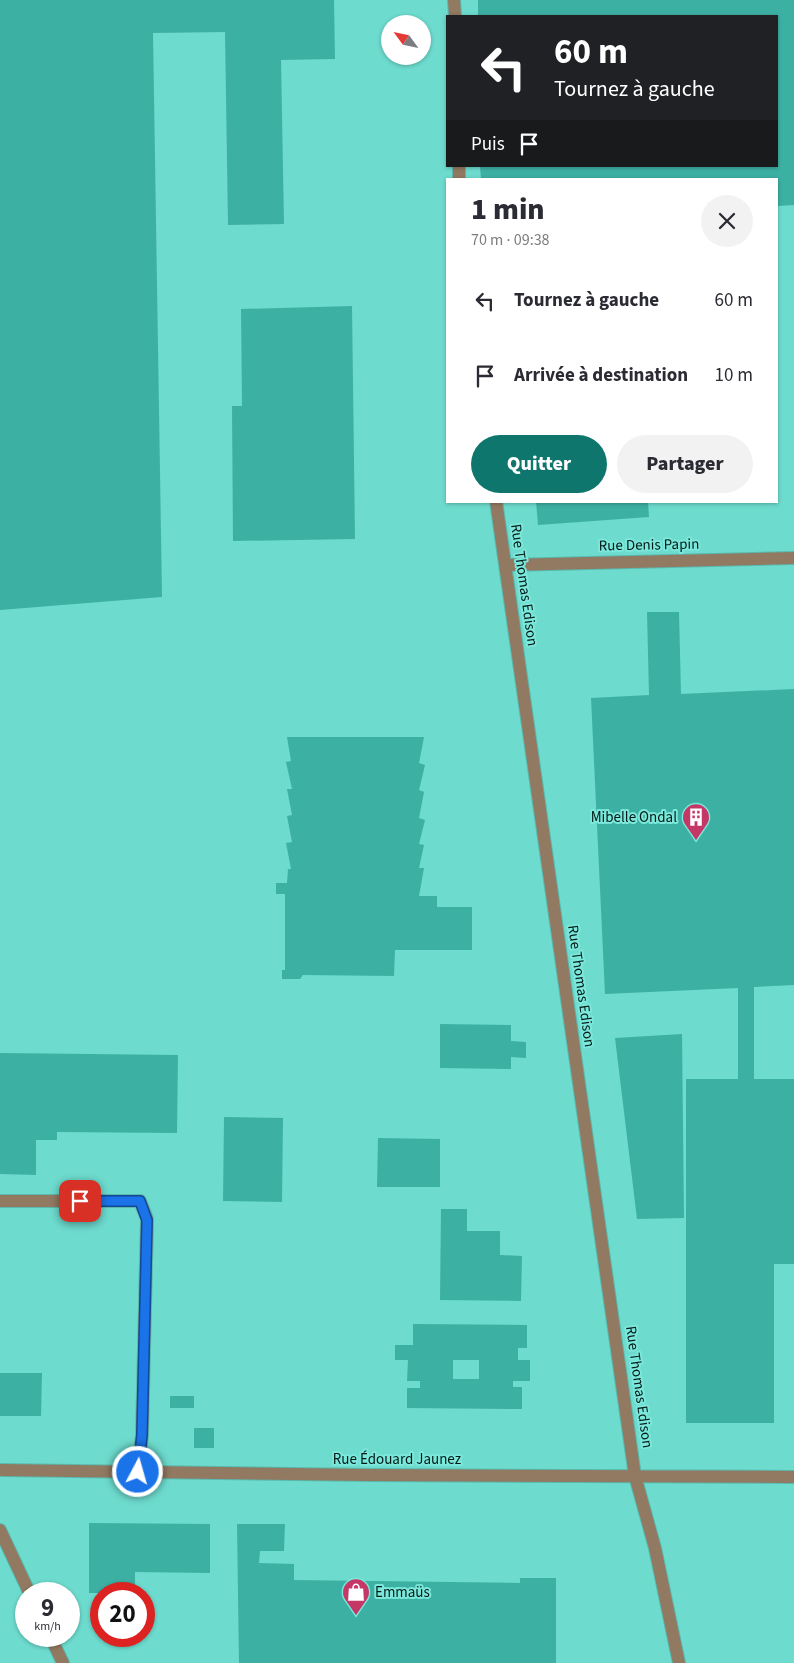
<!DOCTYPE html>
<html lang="fr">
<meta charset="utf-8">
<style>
:root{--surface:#fff;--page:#f2f2f3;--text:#2b2b33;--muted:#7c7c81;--accent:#0f766e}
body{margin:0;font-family:"Source Sans 3",sans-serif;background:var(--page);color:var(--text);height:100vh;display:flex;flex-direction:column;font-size:19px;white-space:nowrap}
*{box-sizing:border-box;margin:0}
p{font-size:16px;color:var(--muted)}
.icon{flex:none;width:28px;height:28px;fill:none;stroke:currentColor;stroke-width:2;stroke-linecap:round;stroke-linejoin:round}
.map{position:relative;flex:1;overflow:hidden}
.details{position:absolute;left:446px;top:178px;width:332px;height:325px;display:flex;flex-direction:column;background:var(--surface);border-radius:0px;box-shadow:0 1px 4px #0004}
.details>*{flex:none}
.top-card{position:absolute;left:446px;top:15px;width:332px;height:152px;border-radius:0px;box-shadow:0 1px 4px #0004;background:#202124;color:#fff;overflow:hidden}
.needle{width:32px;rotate:303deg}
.fabs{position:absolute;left:381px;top:15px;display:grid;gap:10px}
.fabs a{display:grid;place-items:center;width:50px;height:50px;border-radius:50%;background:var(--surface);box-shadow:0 1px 4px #0004;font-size:25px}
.speed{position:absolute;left:15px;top:1582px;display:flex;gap:10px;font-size:25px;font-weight:700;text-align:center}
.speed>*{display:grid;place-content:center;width:65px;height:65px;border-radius:50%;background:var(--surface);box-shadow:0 1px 4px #0004;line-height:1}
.speed small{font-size:12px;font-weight:400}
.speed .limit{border:8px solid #d22;background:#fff;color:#111}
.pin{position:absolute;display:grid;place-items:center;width:42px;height:42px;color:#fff;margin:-21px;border-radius:10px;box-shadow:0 2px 8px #0006}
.me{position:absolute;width:55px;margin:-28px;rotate:6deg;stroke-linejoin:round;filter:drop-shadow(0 0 4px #0008)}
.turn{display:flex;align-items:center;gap:18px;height:105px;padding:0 25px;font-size:22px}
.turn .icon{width:65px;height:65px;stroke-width:2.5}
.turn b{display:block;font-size:35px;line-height:42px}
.then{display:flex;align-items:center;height:48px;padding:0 25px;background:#0003;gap:10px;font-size:19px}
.round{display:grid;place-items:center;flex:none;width:52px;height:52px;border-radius:26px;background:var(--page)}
.head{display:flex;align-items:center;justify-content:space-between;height:85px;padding:0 25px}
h1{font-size:30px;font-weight:800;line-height:38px}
.cta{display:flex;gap:10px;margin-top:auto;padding:10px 25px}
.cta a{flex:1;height:58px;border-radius:30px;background:var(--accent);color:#fff;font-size:20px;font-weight:800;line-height:58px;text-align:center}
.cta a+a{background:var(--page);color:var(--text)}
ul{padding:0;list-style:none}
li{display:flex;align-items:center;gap:15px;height:75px;padding:0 25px}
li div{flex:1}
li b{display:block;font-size:19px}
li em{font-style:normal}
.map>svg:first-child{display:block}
</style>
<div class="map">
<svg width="794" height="1663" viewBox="0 0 794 1663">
<rect width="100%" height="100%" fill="#6ddbce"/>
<!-- building -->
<path fill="#3db0a4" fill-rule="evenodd" d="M0 0H334L335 59 281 60 284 224 228 225 225 32 153 33 162 597 0 610Z
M478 0H794V205L778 206V179H481L480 166H778V16H478Z
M352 306 355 539 233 541 232 406H242L241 309Z
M536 501H648L649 517 538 525Z
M647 612H679L681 694 794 689V985L754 987V1079H794V1264H774V1423H686V1079H738V988L605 994 591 698 649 695Z
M287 737H424L419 763 425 765 419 790 424 792 419 818 425 820 419 844 424 845 419 868H424L419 896H437V907H472V950H395L394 976 303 975 300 979H282V970H285V894H276V883H287L288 869H291L286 843 292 842 287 816 292 815 287 789H292L286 762 291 761Z
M440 1024 511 1025V1041L526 1042V1058L511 1057V1069L440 1068Z
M682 1034 684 1218 637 1219 615 1038Z
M0 1053 178 1055 177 1133 57 1132V1140H36V1175L0 1174Z
M224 1117 283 1118 282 1202 223 1201Z
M378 1138 440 1139V1187H377Z
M441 1209H467V1231H500V1255L522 1256 521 1301 440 1300Z
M413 1324 527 1325V1348H518V1360H530V1381H513V1387H522V1409L407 1408V1388H420V1381H407L408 1360H395V1345H413ZM453 1360H479V1379H453Z
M0 1373H42L41 1416H0Z
M170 1396H194V1408H170Z
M194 1428H214V1448H194Z
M89 1523 210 1524V1573L135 1572V1593H89Z
M237 1524H285L284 1551H260L259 1563 294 1564V1580L520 1583V1578H556V1663H239Z"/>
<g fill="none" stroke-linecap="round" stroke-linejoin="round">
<!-- service casing -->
<g stroke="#5ab8ad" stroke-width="14">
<path id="service" d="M0 1201H140L147 1219 142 1435 138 1472
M635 1476 655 1548 679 1663"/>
</g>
<!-- minor casing -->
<g stroke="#5ab8ad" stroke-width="14">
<path id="minor" d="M454 0 455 16
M459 166V179
M496 501 635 1476
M505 565 794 558
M0 1470 368 1475 794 1477
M0 1530 30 1594
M50 1636 63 1663"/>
</g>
<!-- service -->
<use href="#service" stroke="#927961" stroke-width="12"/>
<!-- minor -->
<use href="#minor" stroke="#927961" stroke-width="12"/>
</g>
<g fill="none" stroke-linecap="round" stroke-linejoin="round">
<!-- route casing -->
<g stroke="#114b97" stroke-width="12">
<path id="route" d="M80 1201H140L147 1220 142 1435 138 1472"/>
</g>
<!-- route -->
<use href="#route" stroke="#1a73e8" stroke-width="9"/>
</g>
<!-- icons -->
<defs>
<g id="building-pin" transform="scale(1.4375)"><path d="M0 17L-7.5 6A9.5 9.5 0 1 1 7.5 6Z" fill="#c53766" stroke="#7be8db"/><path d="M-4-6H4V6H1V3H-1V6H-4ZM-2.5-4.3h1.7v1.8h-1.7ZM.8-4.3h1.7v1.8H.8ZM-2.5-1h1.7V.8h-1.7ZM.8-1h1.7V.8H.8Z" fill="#fff"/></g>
<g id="shop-pin" transform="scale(1.4375)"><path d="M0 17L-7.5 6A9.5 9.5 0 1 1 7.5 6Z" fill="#c53766" stroke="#7be8db"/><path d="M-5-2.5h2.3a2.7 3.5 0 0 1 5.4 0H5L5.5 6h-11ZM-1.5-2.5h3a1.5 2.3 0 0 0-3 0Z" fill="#fff"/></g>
</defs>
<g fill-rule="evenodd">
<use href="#building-pin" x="696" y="817"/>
<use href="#shop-pin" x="356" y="1592"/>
</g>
<g text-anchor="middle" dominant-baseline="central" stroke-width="4" stroke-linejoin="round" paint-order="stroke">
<!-- street labels -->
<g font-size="15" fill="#031a17" stroke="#7be8db">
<text transform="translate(649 545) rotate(-1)">Rue Denis Papin</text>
<text transform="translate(524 585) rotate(82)">Rue Thomas Edison</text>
<text transform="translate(581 986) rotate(82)">Rue Thomas Edison</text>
<text transform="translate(639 1387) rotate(82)">Rue Thomas Edison</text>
<text x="397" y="1459">Rue Édouard Jaunez</text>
</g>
<!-- poi labels -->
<g font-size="15" fill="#031a17" stroke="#7be8db" text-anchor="end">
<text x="677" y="817">Mibelle Ondal</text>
<text x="375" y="1592" text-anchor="start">Emmaüs</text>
</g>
</g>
</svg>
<div class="fabs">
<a><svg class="needle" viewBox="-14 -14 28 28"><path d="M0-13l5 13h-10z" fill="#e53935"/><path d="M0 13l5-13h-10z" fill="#7c7c81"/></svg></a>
</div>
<div class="speed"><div>9<small>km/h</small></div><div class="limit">20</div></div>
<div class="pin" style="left:80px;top:1201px;background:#d93025"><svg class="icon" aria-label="arrive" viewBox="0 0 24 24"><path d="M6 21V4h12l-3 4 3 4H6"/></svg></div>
<svg class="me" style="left:138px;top:1472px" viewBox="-20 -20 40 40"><circle r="17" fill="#1a73e8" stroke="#fff" stroke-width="3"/><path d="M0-11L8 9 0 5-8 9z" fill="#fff"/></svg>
<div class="top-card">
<div class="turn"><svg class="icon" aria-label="left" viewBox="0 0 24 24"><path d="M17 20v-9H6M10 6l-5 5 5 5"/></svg><div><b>60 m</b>Tournez à gauche</div></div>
<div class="then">Puis<svg class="icon" aria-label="arrive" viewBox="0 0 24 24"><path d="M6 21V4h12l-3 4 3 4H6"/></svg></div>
</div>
<section class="details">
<div class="head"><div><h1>1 min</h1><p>70 m · 09:38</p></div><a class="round"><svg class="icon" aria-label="close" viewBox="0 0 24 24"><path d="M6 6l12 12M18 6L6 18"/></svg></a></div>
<ul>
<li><svg class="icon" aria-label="left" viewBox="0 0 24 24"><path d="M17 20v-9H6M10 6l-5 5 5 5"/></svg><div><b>Tournez à gauche</b></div><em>60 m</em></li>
<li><svg class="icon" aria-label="arrive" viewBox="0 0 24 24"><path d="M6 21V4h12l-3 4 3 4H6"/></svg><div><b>Arrivée à destination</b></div><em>10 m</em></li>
</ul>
<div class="cta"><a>Quitter</a><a>Partager</a></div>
</section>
</div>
